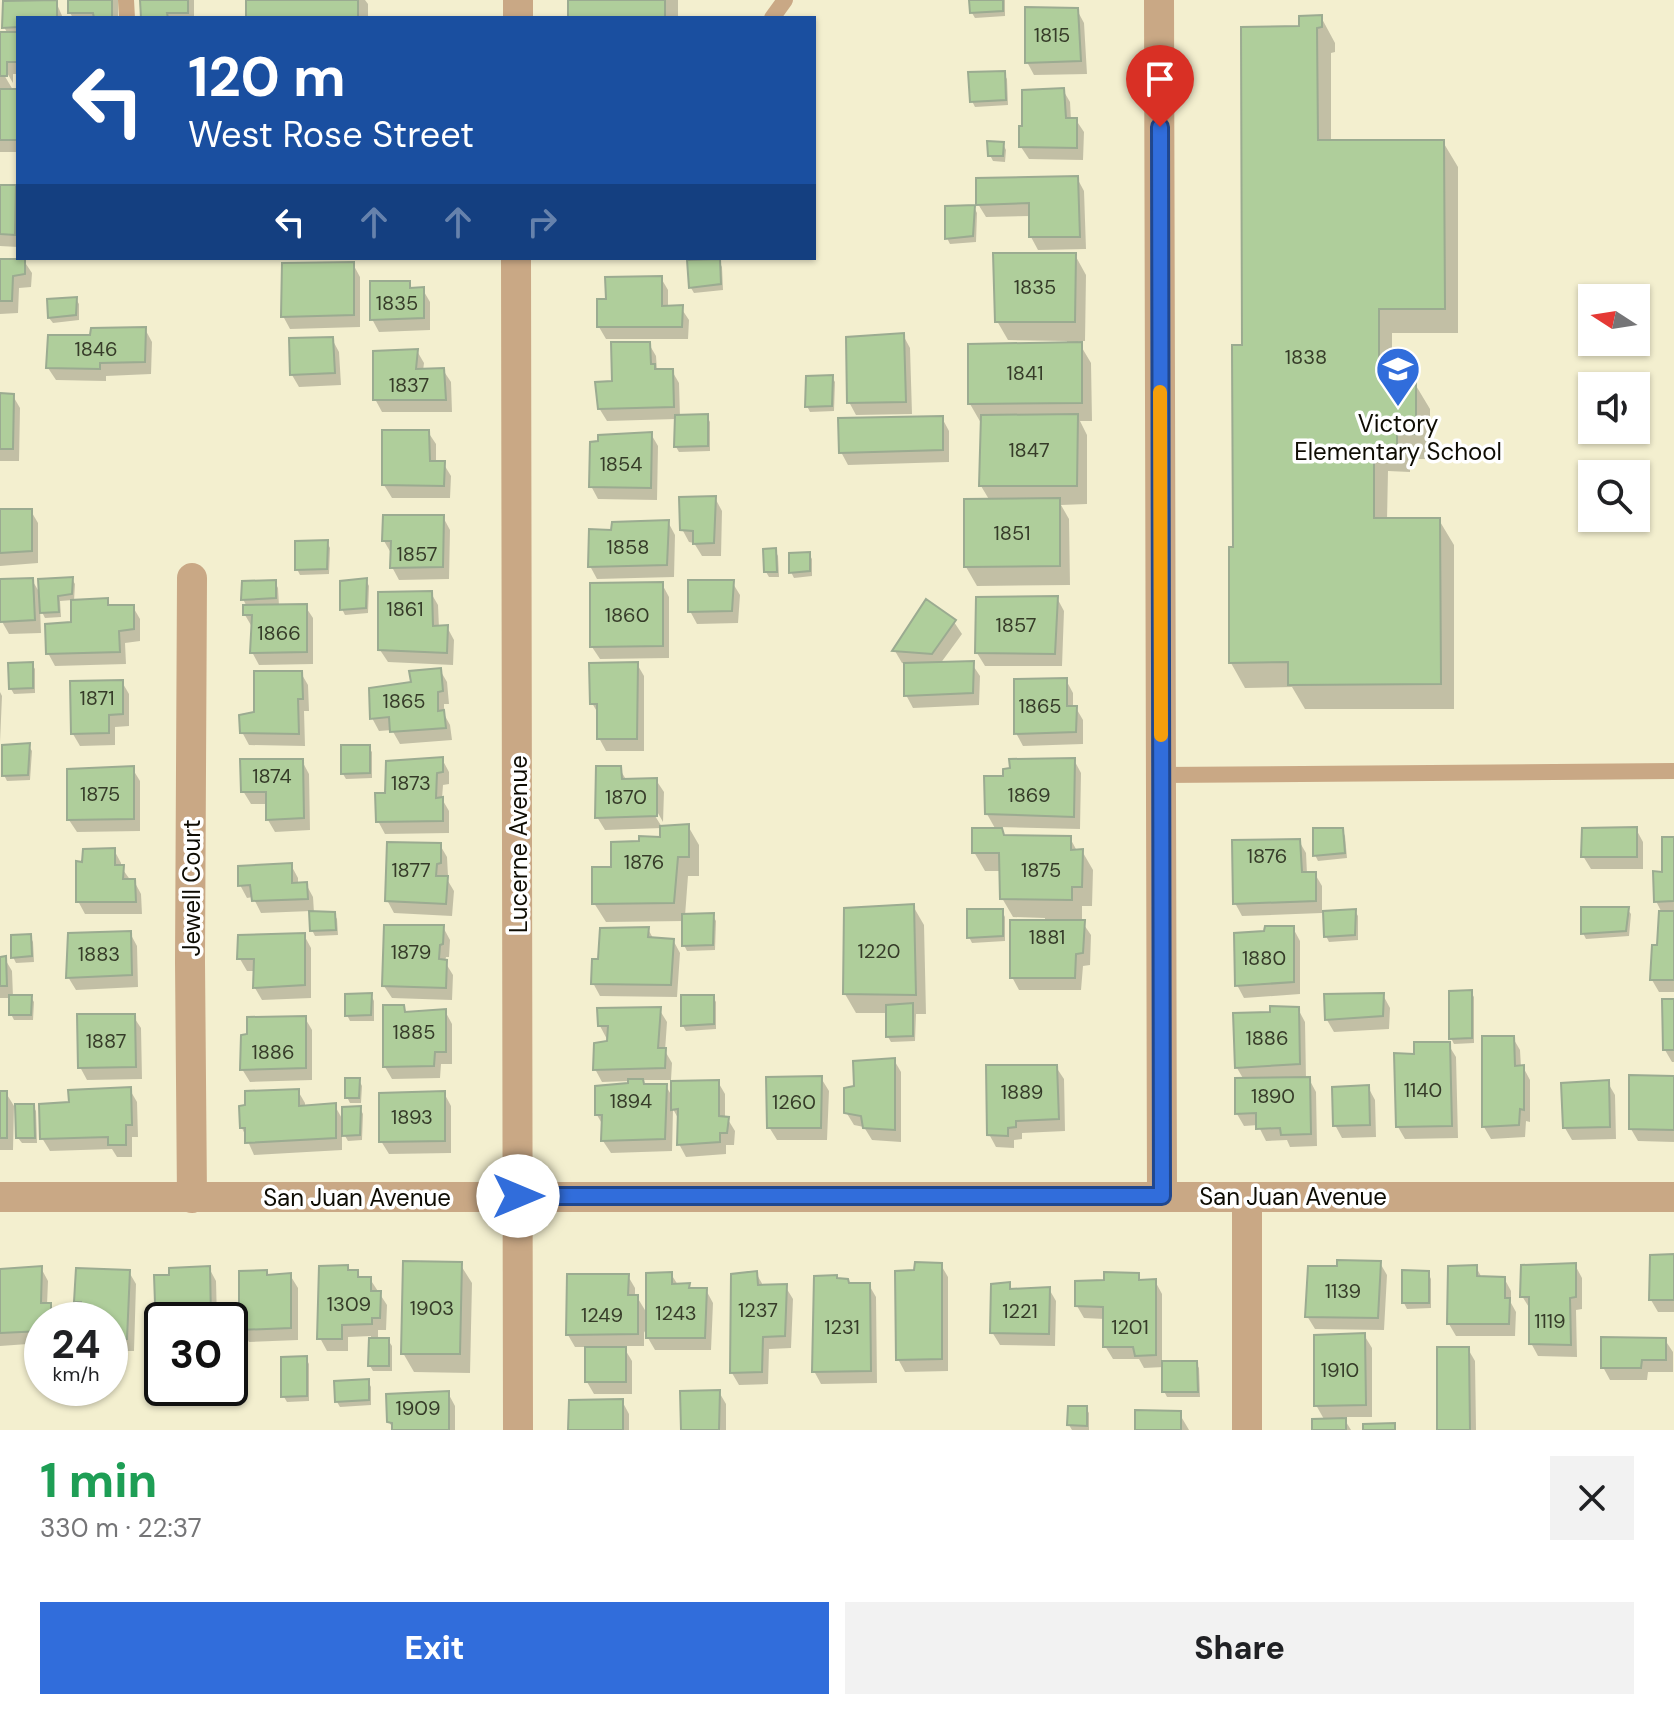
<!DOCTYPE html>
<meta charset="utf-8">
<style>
:root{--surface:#fff;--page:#f2f2f2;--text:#202124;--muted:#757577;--accent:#316ddb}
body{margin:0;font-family:"DM Sans",sans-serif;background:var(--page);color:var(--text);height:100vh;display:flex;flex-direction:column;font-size:30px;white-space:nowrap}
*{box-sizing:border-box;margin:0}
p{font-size:26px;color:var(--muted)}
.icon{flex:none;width:44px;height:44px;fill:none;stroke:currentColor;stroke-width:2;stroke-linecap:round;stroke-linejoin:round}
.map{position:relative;height:1430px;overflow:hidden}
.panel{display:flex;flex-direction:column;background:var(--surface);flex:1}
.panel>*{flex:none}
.guide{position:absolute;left:16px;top:16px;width:800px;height:244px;border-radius:0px;box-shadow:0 2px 6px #0004;background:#1a4fa0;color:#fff;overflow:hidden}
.needle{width:52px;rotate:282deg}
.fabs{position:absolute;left:1578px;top:284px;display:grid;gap:16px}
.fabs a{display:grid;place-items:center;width:72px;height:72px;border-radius:0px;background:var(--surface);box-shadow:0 2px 6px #0004;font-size:40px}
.speed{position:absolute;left:24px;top:1302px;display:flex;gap:16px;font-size:40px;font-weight:700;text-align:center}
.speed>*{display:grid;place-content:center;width:104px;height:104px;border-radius:50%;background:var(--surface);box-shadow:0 2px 6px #0004;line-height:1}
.speed small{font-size:20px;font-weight:400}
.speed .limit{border:4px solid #111;border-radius:12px;background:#fff;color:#111}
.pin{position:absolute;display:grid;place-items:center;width:68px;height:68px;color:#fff;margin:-82px -34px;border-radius:50% 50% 50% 0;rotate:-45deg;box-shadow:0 0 8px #0007}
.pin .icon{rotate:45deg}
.me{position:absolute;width:88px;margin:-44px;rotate:90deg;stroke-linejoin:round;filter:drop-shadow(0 0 6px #0008)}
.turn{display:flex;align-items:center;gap:28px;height:168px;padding:0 40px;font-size:36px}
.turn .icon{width:104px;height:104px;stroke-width:2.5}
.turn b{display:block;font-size:56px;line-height:68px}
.lanes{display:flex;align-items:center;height:76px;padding:0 40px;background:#0003;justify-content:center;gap:40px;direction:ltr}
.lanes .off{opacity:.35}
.round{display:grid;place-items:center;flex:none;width:84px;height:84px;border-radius:0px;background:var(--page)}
.head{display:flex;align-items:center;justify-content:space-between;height:136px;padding:0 40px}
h1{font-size:48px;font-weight:800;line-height:60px;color:#1e9e55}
.action{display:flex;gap:16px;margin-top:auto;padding:16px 40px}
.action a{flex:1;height:92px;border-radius:0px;background:var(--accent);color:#fff;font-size:32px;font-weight:800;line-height:92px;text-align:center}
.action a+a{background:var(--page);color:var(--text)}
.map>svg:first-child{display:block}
</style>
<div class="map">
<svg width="1674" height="1430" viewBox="0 0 1674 1430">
<rect width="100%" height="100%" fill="#f3efcf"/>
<!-- shadow -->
<path fill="#0003" d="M70 0H118V18H73L70 13Z
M142 0H194V18H143Z
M248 0H365L368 4V18H248Z
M570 0H678V18H570Z
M971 0H1005V16L975 18 972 13Z
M56 2 63 18H18V74H13V83L3 66 0 68V34H8L4 27 5 3Z
M1077 10 1084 23 1087 74 1034 75 1027 62Z
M1321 17 1335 43V52L1331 53V142H1443L1458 167V333H1392V371H1399L1407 384H1415L1430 409V459H1410V472L1388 471 1387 520H1439L1454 545V709H1305L1292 687 1245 688 1231 663 1244 347 1302 28Z
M0 68 13 90 18 91V152H0Z
M1004 74 1007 79 1008 105 975 107 972 101Z
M1063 90 1070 102 1071 120H1076L1084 132 1083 160 1029 159 1021 147Z
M1003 144 1006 150 1005 162 993 161 990 155Z
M1077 178 1084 191 1086 249 1038 250 1031 237V216L986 217 978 204Z
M0 187H15L18 192V247L0 246Z
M974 207 977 213 976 242 950 244 947 238Z
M1075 255 1086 275 1085 341H1078L1091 363 1092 421H1080L1087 435V504L1061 505 1069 519 1070 585 977 586 966 567 990 501 981 486V423L970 404 1067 344V341L1008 340 997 321Z
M0 261H24L32 273 31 287 19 288 18 313 0 314Z
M719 261 722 267 723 290 694 293 691 288Z
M353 264 360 277V327L290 329 283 316Z
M661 278 668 290V308H681L689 320 688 339H606L599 327 608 300Z
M409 283 413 290H423L430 302V330L379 332 372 319Z
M76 299 79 304V320L53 323 49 318Z
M145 329 152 342 151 374 106 376V381L56 380 48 368 92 337Z
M903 335 910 348 912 414 856 415 849 402Z
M332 339 339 352 341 385 299 387 292 375 291 340Z
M649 344 656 356 657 371H672L679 383 680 417 707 416 710 422V451L679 452 676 447V419L607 421 599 408 614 382Z
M417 351 424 363 423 371 443 370 451 382 452 412H382L375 399Z
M832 377 835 382 834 411 810 412 807 406Z
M0 395 13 396 20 408 19 461H0Z
M942 418 949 431V462L848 465 841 452Z
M428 432 436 444V463H443L451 476 450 498H392L384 485Z
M651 434 658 446 657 500 598 499 591 486Z
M715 498 722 511 721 556H702L694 543 689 542 682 529Z
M0 511H31L38 523V563L0 566Z
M443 517 450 530 449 579 399 580 392 567 391 553 384 541Z
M668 522 675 535 674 577 597 579 590 566 613 532Z
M327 542 330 548 329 574 300 575 297 569Z
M775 550 778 556 779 577H769L766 572Z
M809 554 812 559V576L794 578 791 572Z
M72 579 75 584 74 601 106 600 111 607H133L140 619V641L125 643 126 664 55 666 48 653 73 624V600L60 601 61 617 45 618 40 608 41 633 9 634 0 618V609L32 580 41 595Z
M366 580 369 586 368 613 345 615 342 609Z
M275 582 278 588 279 606H305L313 618V664L259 665 252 652V627L245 615 247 607 243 599Z
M732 582 740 595 738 623 697 624 690 611Z
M662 584 669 597V658L600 659 592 647Z
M431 593 438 605 439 628 447 627 454 640 453 665 388 662 380 650Z
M1057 598 1064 611 1062 666H985L977 653Z
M926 602 954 622 962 634 940 664H972L980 676 979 705 913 708 906 695V664L902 663 895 651Z
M32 664 35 669V693L14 694 11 689Z
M637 664 644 676V751H606L599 738V715L592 703Z
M440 670 447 682 449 704H444V714L450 725 452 740 400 744 392 730 379 731 372 718 413 684Z
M301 673 308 685 309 711H304L305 746 249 745 242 732 256 714Z
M1066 680 1073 693V708H1076L1083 720V744L1023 746 1016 733Z
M122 682 129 694V726L115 727V745L80 746 73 734Z
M0 692 2 696 0 742Z
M28 745 32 751 30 780 7 781 4 775Z
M368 747 372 752V778L346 779 343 774Z
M442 759 449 772V784L443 785 442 799 449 811V833L385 834 378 821 387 795Z
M1074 760 1081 773 1080 829 999 827 1005 837 1070 838 1077 851H1082L1093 870 1092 906H1082V922L1091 935 1090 965 1083 966 1081 990H1019L1012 977 1045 922V918L1013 917 1002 898 1001 871H985L974 852 996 830 987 814 1005 778Z
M302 761 309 774 310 830 275 832 268 820V804H251L243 791Z
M132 768 140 781V831L77 832 69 820Z
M619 768 627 781 656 780 664 792 663 822 654 806 650 808 662 827 688 826 699 845V876H688L685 916H713L716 921 715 950 687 951 684 945V921L606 922 594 903 613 869 662 839V828L605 830 597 817Z
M1636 829 1643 842V869H1591L1583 856Z
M1342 830 1345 836 1347 858 1318 861 1315 855Z
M1674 839V992H1659L1652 980 1659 947 1662 913 1656 901Z
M1299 841 1306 853 1307 874H1315L1322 886V913L1242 916 1235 903Z
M440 845 447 857 448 876H445L454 891 452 916 394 913 387 900Z
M114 850 121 863V867L131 881H134L141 894 142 914H85L78 901Z
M291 865 298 878V885L306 884 313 897 314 913 334 914 337 919 338 935 315 936 312 930 311 911 261 913 253 897 247 898 240 885Z
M913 906 924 925 926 1014H916L915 1041 891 1042 888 1037V1013H856L845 994Z
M1627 909 1631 914 1629 936 1586 939 1583 933Z
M1002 911 1005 917V941L972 943 969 937Z
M1355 911 1358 916V940L1329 942 1326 936Z
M443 927 450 940 449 957H446L445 962 453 975 452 1000 392 998 384 986Z
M1293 928 1300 941V994L1244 998 1237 985Z
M648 929 654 940H673L680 953 677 997 600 996 593 983 600 961Z
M130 933 137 946 138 987 76 990 68 977Z
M304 935 311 948V998L262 1000 255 988 256 971H247L240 959Z
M30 936 33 942 34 962 16 963 13 957Z
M0 959H5L12 971 13 997H31L34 1002 33 1020H14L11 1014V998H0Z
M1471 992 1474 997V1043L1454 1044 1451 1038Z
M371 995 374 1001V1021H350L347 1015Z
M1383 995 1390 1008 1389 1029 1334 1032 1327 1020 1326 996Z
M713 997 716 1002V1029L686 1031 683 1026Z
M1674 1001V1062H1672L1665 1050Z
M403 1007 407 1014 445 1011 452 1024V1064H441L440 1078 392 1079 385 1067Z
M659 1009 667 1022 665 1051 672 1063 671 1080H641L645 1086H666L673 1098 718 1082 725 1094V1118H727L735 1131 734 1145H726V1154L686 1157 679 1144V1120L673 1109 672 1151 611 1153 603 1141 604 1127 597 1115 630 1085V1081L602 1082 595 1069 609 1043 600 1026Z
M1298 1009 1305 1022 1306 1079H1309L1316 1092 1317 1146 1290 1147 1287 1140 1266 1141 1258 1125 1244 1126 1237 1114 1244 1080 1237 1068 1272 1014Z
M133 1016 141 1028 142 1079 87 1080 80 1067Z
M305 1018 312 1030V1080L250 1082 242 1069 250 1036Z
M1484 1038H1513L1520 1050 1521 1068 1523 1067 1530 1080V1122L1526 1121 1525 1137 1491 1139 1484 1127Z
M1448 1044 1456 1057 1458 1138 1405 1139 1398 1127 1416 1056Z
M894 1060 901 1072V1142L872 1140 864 1127 854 1125 846 1112 856 1088Z
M1056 1067 1064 1079 1065 1131 1022 1133V1139L1014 1140V1148L996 1147 989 1134Z
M821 1078 829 1091 827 1140H777L769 1127Z
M1674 1078V1142L1638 1141 1631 1129Z
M359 1080 362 1086 361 1103H350L347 1097Z
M1608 1083 1615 1095 1616 1139 1572 1140 1565 1128Z
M1368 1087 1375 1100 1376 1137 1342 1138 1335 1125Z
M130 1090 137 1102 138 1137H132V1157H117L112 1149 50 1151 42 1138 71 1104Z
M298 1091 305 1103V1108L335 1106 344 1122 360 1108 363 1114 362 1140 348 1141 342 1131V1150L254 1155 242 1128Z
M0 1093H6L14 1106 13 1150H0Z
M444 1093 451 1106V1153L389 1154 381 1141Z
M33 1106 36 1111 37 1143H22L18 1138Z
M1674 1256V1312H1658L1651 1300Z
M1380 1263 1387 1275 1384 1330 1315 1329 1307 1316 1339 1268Z
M460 1264 472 1283 470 1373 414 1372 403 1353Z
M941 1265 948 1277V1371L905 1372 898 1359 916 1272Z
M1575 1265 1582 1278V1309L1576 1310 1577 1357 1538 1356 1531 1343 1530 1309 1522 1296Z
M347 1267 349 1272H357L361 1279H370L387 1305 386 1330H378V1340H388L392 1346V1371H373L370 1366 371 1336 348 1337V1351H327L320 1338Z
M1476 1267 1482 1278H1504L1511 1291V1303L1516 1312 1515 1336H1456L1449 1324Z
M41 1268 48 1281 47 1305H50L57 1320H42V1343L0 1346V1271Z
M209 1268 216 1281 217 1320H162V1337L158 1330 171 1276Z
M129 1272 136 1284 134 1351H110V1320H82V1312L76 1302Z
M266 1272 268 1277 290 1275 298 1288V1340L249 1342 241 1329Z
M756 1273 764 1287 785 1286 793 1299 791 1348 769 1349 768 1384 739 1385 732 1373Z
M1428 1273 1431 1279V1308L1407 1309 1404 1303Z
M671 1274 678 1285H689L692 1290H706L713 1303 711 1350H655L644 1331V1346H623L632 1361V1394H594L587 1382V1347H575L568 1335 628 1276 635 1288V1297H637L648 1315Z
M1137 1275 1142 1282 1155 1281 1162 1294V1363H1196L1199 1368 1200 1397H1167L1164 1391V1367L1144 1368 1139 1359H1113L1105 1346V1319L1084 1318 1077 1306 1106 1282Z
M1009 1284 1013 1291 1049 1289 1056 1301 1055 1346 1000 1345 992 1332Z
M850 1285H869L876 1297 877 1383 821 1384 814 1371Z
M1364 1335 1372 1348V1417H1343L1351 1430H1314L1325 1421 1316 1405Z
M1665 1340 1673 1352V1372H1648L1647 1380H1610L1603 1367Z
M1468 1349 1475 1361 1476 1430H1439Z
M306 1358 309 1364V1401L287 1402 284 1397Z
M368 1381 371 1387V1405L340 1407 337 1402Z
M719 1392 726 1404V1430H683Z
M448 1393 455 1406V1430H394L389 1422Z
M622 1401 629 1414V1430H570Z
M1086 1408 1089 1413V1430H1072L1069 1425Z
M1179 1413 1189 1430H1137Z"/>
<!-- building -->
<path fill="#afce9b" stroke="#9bab91" stroke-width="2" d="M57 0V18H18V27L2 28 3 1Z
M68 0H112V18H94L93 13H68Z
M140 0H188V13H167L168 18H141Z
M246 0H358V18H246Z
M568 0H665V18H568Z
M969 0H1003V11L970 13Z
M1025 7 1078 8 1081 61 1025 63Z
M1322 15V27L1317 28 1318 140H1444L1445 309H1379V369H1400V382H1416V434H1397V447L1374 446V518H1440L1441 684 1288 685V662L1229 663V547H1233L1232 345H1242L1241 27 1299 26V16Z
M0 32H18V62H7V76H0Z
M1005 71 1006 100 970 102 968 72Z
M1064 88 1066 118H1077V148L1019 147V126H1022V90Z
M0 89H18V140H0Z
M987 141 1004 142 1003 156H988Z
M1078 176 1080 237H1029V203L976 205V178Z
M0 185H16L15 235 0 234Z
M975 205 973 236 945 239V206Z
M993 253H1076L1075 322H995Z
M0 259H25V274L13 276 12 301H0Z
M720 259 721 284 689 288 687 260Z
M354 262V315L281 317 282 263Z
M662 276V306L683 305 682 327H597V299H606L605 277Z
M370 281H410V288L424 287V318L370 320Z
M77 297 76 315 48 318 47 299Z
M146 327 145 362 100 363V369L46 368 48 335H90L91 328Z
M904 333 906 402 847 403 846 337Z
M333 337 335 373 290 375 289 338Z
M611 342H650L651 364H655V369H673L674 407 598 409 595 382 612 381Z
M1082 342V403L968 404V344Z
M418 349 416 369 444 368 446 400H373V351Z
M833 375 832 406 805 407 806 376Z
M0 393 14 394 13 449H0Z
M708 414V446L674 447 675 415Z
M1078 414 1077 486H979L981 415Z
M943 416V450L839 453 838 418Z
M382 430H429L430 461H445L444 486 382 485Z
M652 432 651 488 589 487 590 442 598 441V435Z
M716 496 714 543 693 544V531L680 530 679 497Z
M1060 498V566L964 567V499Z
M0 509H32V551L0 553Z
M383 515H444L443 567 390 568 391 541H382Z
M669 520 667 565 588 567 589 529 611 530 612 522Z
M328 540 327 569 295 570V541Z
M776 548 777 572H764L763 549Z
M810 552V571L789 573V553Z
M73 577 72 594 58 596 59 612 40 613 38 579Z
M33 578 35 620 0 622V579Z
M367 578 366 608 340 610V581Z
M276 580V598L241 600 242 581Z
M688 580H734L732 611 688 612Z
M663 582V646L590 647V583Z
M432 591 433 626 448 625 447 653 378 650V592Z
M1058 596 1055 654 975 653 976 597Z
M108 598V605H134V629L119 631 120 652 46 654 45 624 71 622V600Z
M926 599 956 620 932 654 892 651Z
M307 604V652L250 653 252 615H243V605Z
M974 661 973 693 904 696V663Z
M33 662V688L9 689 8 663Z
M638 662 637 739H597V704H590L589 663Z
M441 668 443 691 438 692V711L444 710 446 728 390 732 389 717 370 719 369 688 411 682 409 671Z
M254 671H302L303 699H298L299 734 240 733 239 715 254 712Z
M1067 678V706H1077L1076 732 1014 734V679Z
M123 680V714L109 715V733L71 734 70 681Z
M30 743 28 775 2 776V745Z
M341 745H370V773L341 774Z
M443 757V772L437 773 436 798 443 797V821L376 822 375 793H385L386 761Z
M1075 758 1074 817 985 814 984 776H1003V769L1010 768 1009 759Z
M240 759H303L304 818 266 820V792H241Z
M134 766V819L67 820V769Z
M596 766H621L622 779 657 778V816L595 818Z
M689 824V857H678L674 903 592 904V867H611V842L639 841V836L660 837V826Z
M1637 827V857H1581L1582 828Z
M972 828H1002L1004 835 1071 836V850L1083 849 1082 887H1072V900L1000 899 999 853H972Z
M1313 828H1343L1345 853 1313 856Z
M1662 837H1674V901L1654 902 1653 871 1662 872Z
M1300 839 1302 872H1316V901L1233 904 1232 840Z
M387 842 441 843V863L437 864 436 876H448L446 904 385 901Z
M115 848V865H124L123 879H135L136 902H76V861L82 862 83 849Z
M292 863V883L307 882 308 899 252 901 250 885 238 886V866Z
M914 904 916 995 843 994 844 908Z
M1581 907H1629L1626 931 1581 934Z
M967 909H1003V936L967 938Z
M1356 909 1355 935 1324 937 1323 911Z
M309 911 335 912 336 930 310 931Z
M1659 911H1674V980H1650L1652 945H1657Z
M714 913 713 945 682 946V914Z
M1010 920H1085L1083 953 1076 954 1075 978H1010Z
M384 925H444L443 944 440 945 439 959 447 960 446 988 382 986Z
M1265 926H1294V982L1235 986 1234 933 1264 931Z
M649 927 648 937 674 939 671 985 591 984 592 959H598L600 928Z
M131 931 132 975 66 978 68 933Z
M305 933V985L253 988 254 959H237L238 935Z
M31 934 32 956 11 958V935Z
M6 956 7 986H0V957Z
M1472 990V1038L1449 1039V991Z
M372 993 371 1015 345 1016V994Z
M1384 993 1383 1016 1325 1020 1324 994Z
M9 995H32L31 1015H9Z
M681 995H714V1024L681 1026Z
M1662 999H1674V1050H1663Z
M913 1003V1036L886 1037V1005Z
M383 1005H404L405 1012 446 1009V1052H435L434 1066 383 1067Z
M1270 1006 1299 1007 1300 1064 1235 1068 1233 1013 1270 1012Z
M661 1007 658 1048H666L665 1068 593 1070 594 1043 607 1041 608 1026H598L597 1008Z
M77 1014H135L136 1067 78 1068Z
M306 1016V1068L240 1070 241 1035 247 1034V1017Z
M1482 1036H1514L1515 1066 1524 1065V1110L1520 1109 1519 1125 1482 1127Z
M1414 1042H1450L1452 1126 1396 1127 1394 1053 1414 1054Z
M895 1058V1130L863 1128 861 1116 844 1113V1088L854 1086 853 1061Z
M986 1065H1057L1059 1119 1016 1121V1127L1008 1128V1136L987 1135Z
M1629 1075 1674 1076V1130L1629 1129Z
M822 1076 821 1128H767L766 1077Z
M1310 1077 1311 1134 1281 1135 1280 1128 1256 1129V1113L1235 1114V1078Z
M345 1078H360L359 1098H345Z
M628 1079H643L644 1084H667L665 1139 601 1141 602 1115H595V1086L628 1083Z
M719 1080V1116L729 1117 727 1133H720V1142L677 1145 678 1109 671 1110V1081Z
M1609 1080 1610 1127 1563 1128 1561 1083Z
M1369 1085 1370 1125 1333 1126 1332 1087Z
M131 1087 132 1125H126V1145H108V1137L40 1139 39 1104 69 1102 68 1090Z
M299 1089V1106L336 1103V1138L245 1143V1128H240L239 1106 245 1105V1091Z
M0 1091H7V1138H0Z
M445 1091V1141L379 1142V1093Z
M15 1104H34L35 1138H16Z
M361 1106 360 1135 342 1136V1107Z
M1674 1254V1300H1649L1650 1255Z
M1337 1260 1381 1261 1378 1318 1305 1317 1308 1266H1337Z
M403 1261 462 1262 460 1354H401Z
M915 1262 942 1263V1359L896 1360 895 1271 914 1270Z
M1576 1263V1297L1570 1298 1571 1345 1529 1344V1297H1520L1521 1265Z
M348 1265V1270H358V1277H371V1291H381L380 1318H372V1324L342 1325V1339H317L319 1266Z
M1477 1265V1276L1505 1277V1298H1510L1509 1324H1447L1448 1266Z
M42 1266 41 1303H51V1320H42V1331L0 1333V1269Z
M210 1266 211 1320H162V1331H156L154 1275H169V1268Z
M76 1268 130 1270 127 1339H110V1320H80L81 1302H74Z
M267 1270V1275L291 1273V1328L239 1330V1271Z
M1402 1270 1429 1271V1303H1402Z
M757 1271 758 1285 787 1284 785 1336 763 1337 762 1372 730 1373 731 1274Z
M672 1272V1284L690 1283 689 1288H707L705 1338H646V1273Z
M1104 1272 1139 1273V1280L1156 1279V1355L1135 1356 1133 1347H1103V1307L1075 1306V1281L1104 1280Z
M567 1274H629L628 1295H638V1334L566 1335Z
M837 1275V1278L848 1279 849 1283H870L871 1371 812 1372 814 1276Z
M1010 1282V1289L1050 1287 1049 1334 990 1333 991 1284Z
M1365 1333 1366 1405 1314 1406V1335Z
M1601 1337 1666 1338V1360H1642L1641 1368H1601Z
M369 1338H389V1366H368Z
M585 1347H626V1382H585Z
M1437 1347H1469L1470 1430H1437Z
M307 1356V1396L281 1397V1357Z
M1162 1361H1197L1198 1392H1162Z
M369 1379V1400L335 1402 334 1381Z
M720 1390 719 1430H681L680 1391Z
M449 1391V1430H392V1423L387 1422 386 1394Z
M623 1399V1430H568L569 1400Z
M1068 1406H1087V1426L1067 1425Z
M1135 1410 1181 1411V1430H1135Z
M1346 1418V1430H1312V1419Z
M1395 1423V1430H1363V1424Z"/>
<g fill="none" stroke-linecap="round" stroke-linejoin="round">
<!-- lane -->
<path stroke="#c9a885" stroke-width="16" d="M126 0 127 18
M772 18 785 0
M1161 775 1674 771"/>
<!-- street -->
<path stroke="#c9a885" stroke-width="30" d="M1159 0 1162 1196
M518 18V0
M516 258 518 1430
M0 1197H1674
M192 1198 190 962 192 578
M1247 1430V1197"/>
</g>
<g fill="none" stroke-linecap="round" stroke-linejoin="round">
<!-- route casing -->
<g stroke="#20478e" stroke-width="20">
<path id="route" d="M518 1196H1162L1160 127"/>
</g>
<!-- route -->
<use href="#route" stroke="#316ddb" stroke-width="14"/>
<!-- slow -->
<path stroke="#f59e0b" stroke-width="14" d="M1160 392 1161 735"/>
</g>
<!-- icons -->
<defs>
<g id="school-pin" transform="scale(2.3)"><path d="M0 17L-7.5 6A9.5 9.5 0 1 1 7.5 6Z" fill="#316ddb" stroke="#fff"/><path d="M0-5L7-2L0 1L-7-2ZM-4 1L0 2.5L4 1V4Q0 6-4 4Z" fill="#fff"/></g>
</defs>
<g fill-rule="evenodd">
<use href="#school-pin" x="1398" y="369"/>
</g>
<g text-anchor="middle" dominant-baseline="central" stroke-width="7" stroke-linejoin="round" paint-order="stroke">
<!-- number labels -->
<g font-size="20" fill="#363c29">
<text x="1052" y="35">1815</text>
<text x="1035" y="287">1835</text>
<text x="397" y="303">1835</text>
<text x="96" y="349">1846</text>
<text x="1306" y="357">1838</text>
<text x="1025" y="373">1841</text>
<text x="409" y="385">1837</text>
<text x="1029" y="450">1847</text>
<text x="621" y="464">1854</text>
<text x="1012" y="533">1851</text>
<text x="628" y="547">1858</text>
<text x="417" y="554">1857</text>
<text x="405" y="609">1861</text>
<text x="627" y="615">1860</text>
<text x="1016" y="625">1857</text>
<text x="279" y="633">1866</text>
<text x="97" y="698">1871</text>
<text x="404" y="701">1865</text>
<text x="1040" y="706">1865</text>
<text x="272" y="776">1874</text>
<text x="411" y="783">1873</text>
<text x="100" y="794">1875</text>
<text x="1029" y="795">1869</text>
<text x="626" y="797">1870</text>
<text x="1267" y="856">1876</text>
<text x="644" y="862">1876</text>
<text x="411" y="870">1877</text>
<text x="1041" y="870">1875</text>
<text x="1047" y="937">1881</text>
<text x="879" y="951">1220</text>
<text x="411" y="952">1879</text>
<text x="99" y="954">1883</text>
<text x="1264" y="958">1880</text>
<text x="414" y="1032">1885</text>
<text x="1267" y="1038">1886</text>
<text x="106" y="1041">1887</text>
<text x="273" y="1052">1886</text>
<text x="1423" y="1090">1140</text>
<text x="1022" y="1092">1889</text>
<text x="1273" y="1096">1890</text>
<text x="631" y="1101">1894</text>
<text x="794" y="1102">1260</text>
<text x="412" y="1117">1893</text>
<text x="1343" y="1291">1139</text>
<text x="349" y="1304">1309</text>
<text x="432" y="1308">1903</text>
<text x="758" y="1310">1237</text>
<text x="1020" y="1311">1221</text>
<text x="676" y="1313">1243</text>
<text x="602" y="1315">1249</text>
<text x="1550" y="1321">1119</text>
<text x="842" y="1327">1231</text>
<text x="1130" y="1327">1201</text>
<text x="1340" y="1370">1910</text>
<text x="418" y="1408">1909</text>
</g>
<!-- poi labels -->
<g font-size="24" fill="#0e0c03" stroke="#fff">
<text x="1398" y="423">Victory<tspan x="1398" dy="28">Elementary School</tspan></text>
</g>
<!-- street labels -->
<g font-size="24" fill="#0e0c03" stroke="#fff">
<text transform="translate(518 844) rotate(-90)">Lucerne Avenue</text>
<text transform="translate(191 888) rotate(-90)">Jewell Court</text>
<text x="1293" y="1196">San Juan Avenue</text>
<text x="357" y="1197">San Juan Avenue</text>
</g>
</g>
</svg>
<div class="fabs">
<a><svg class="needle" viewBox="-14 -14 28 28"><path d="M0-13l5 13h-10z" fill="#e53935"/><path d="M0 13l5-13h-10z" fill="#757577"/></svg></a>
<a><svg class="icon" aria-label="sound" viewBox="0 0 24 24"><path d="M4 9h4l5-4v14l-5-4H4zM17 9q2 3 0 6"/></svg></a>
<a><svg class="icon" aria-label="search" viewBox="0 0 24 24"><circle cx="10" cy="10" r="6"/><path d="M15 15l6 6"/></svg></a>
</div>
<div class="speed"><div>24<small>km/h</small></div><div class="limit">30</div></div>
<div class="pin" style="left:1160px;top:127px;background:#d93025"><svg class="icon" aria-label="arrive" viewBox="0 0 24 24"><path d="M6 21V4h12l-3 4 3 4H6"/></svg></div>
<svg class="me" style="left:518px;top:1196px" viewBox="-20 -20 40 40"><circle r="19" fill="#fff"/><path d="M0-13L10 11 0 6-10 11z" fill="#316ddb"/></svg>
<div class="guide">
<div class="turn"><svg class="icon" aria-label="left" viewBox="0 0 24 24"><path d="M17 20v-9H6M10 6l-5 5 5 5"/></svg><div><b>120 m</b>West Rose Street</div></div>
<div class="lanes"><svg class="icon" aria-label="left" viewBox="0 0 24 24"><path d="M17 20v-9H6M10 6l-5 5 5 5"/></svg><svg class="icon off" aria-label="ahead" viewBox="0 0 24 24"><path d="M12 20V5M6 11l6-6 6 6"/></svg><svg class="icon off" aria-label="ahead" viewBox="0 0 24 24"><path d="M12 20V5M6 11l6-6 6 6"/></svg><svg class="icon off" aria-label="right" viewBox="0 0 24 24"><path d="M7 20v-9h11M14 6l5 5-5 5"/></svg></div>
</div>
</div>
<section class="panel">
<div class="head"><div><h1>1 min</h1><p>330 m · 22:37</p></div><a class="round"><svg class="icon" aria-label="close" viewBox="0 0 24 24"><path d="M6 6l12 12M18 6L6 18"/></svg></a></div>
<div class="action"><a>Exit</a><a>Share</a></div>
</section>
